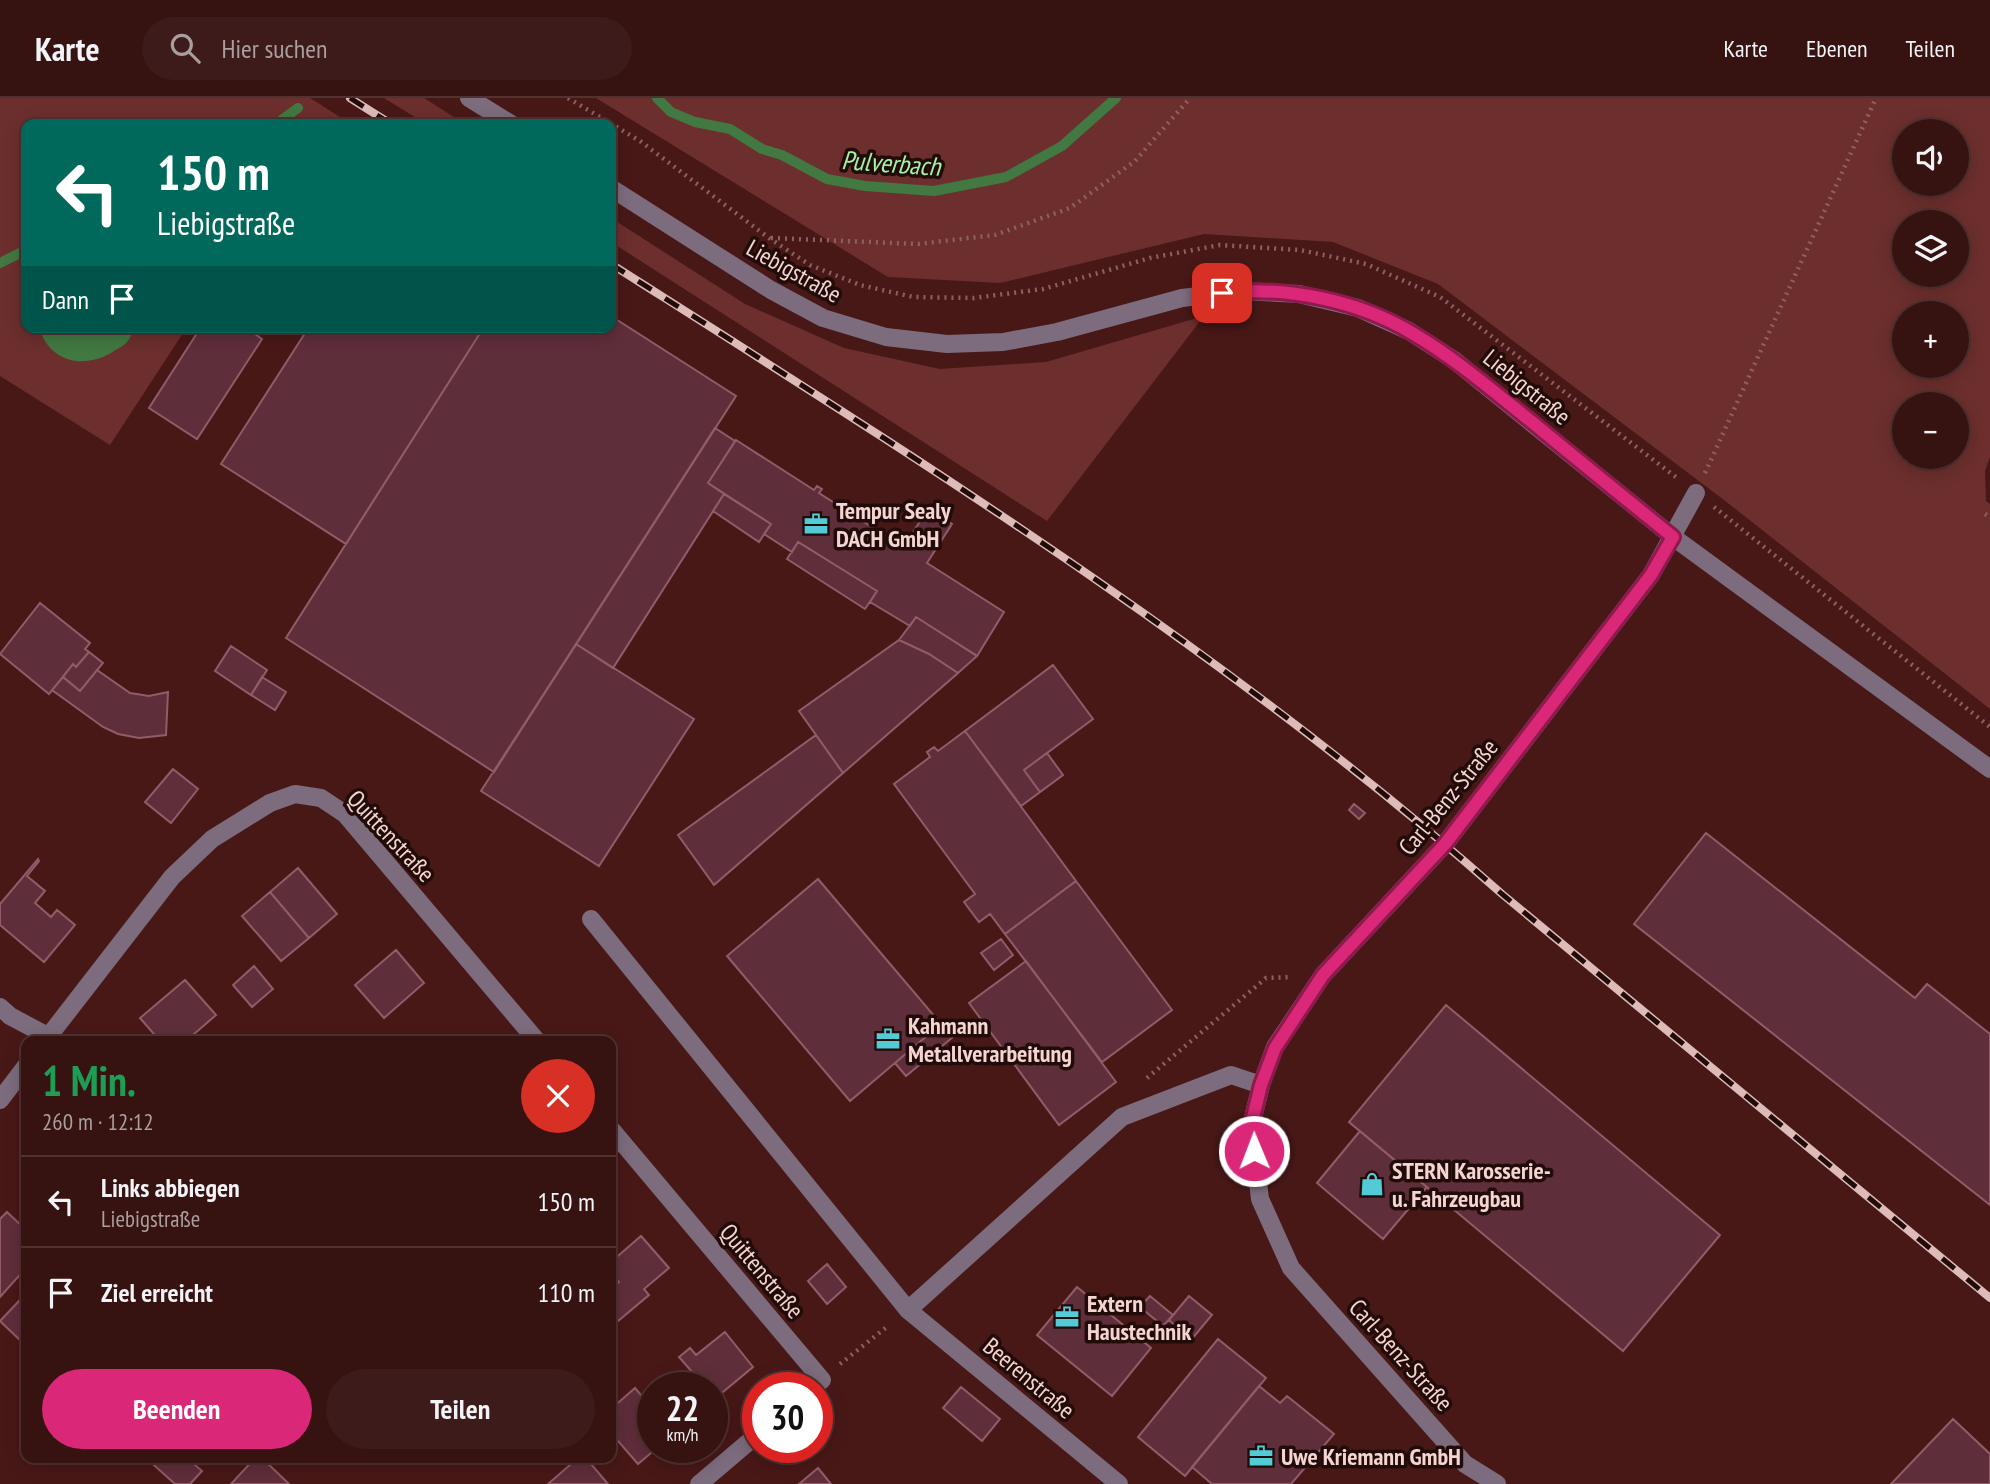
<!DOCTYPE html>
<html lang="de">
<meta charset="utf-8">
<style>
:root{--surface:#361211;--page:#3d1b1a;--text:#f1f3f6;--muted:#aa9e9f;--line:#503231;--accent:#db2777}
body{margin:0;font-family:"PT Sans Narrow",sans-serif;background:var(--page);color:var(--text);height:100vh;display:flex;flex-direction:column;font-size:26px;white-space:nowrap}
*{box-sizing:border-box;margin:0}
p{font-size:23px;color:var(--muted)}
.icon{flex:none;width:38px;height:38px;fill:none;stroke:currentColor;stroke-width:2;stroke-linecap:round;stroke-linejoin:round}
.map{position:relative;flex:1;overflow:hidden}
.panel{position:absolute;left:21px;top:938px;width:595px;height:427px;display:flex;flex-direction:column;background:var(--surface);border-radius:14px;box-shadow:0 4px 18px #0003,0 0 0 2px var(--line)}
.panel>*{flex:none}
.hud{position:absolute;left:21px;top:21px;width:595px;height:214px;border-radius:14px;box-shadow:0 4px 18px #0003,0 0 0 2px var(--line);background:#00695c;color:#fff;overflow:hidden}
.tools{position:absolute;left:1892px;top:21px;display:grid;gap:14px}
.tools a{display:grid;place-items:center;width:77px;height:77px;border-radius:50%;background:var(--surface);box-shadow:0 4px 18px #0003,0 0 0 2px var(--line);font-size:35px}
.speed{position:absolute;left:637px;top:1274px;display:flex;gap:14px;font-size:35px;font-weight:700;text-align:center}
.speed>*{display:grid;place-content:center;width:91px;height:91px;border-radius:50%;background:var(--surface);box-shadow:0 4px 18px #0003,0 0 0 2px var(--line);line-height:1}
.speed small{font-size:18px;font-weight:400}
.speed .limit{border:10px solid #d22;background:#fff;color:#111}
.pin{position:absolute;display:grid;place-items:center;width:60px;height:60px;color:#fff;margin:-30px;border-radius:14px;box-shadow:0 4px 10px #0006}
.me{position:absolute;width:77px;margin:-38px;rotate:359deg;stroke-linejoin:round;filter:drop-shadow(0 0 5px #0008)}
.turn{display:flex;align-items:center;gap:24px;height:147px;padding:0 21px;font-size:32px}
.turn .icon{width:91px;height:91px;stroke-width:2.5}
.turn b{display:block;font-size:49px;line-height:60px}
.then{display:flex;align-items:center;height:66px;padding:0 21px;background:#0003;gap:14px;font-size:26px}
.round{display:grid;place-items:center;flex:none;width:74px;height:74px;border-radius:37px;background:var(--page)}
.overview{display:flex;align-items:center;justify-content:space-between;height:119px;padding:0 21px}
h1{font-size:42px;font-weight:700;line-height:52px;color:#1e9e55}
.primary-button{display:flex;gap:14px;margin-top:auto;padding:14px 21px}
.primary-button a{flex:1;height:80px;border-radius:42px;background:var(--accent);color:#fff;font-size:28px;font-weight:700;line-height:80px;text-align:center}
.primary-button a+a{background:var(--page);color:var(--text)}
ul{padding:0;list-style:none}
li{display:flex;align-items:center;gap:21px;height:91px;padding:0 21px;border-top:2px solid var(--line)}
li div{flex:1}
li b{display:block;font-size:26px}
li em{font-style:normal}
header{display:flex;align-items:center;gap:42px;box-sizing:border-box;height:98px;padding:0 35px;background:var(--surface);border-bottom:2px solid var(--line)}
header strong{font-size:33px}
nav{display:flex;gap:38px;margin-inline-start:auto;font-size:24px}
.search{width:490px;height:63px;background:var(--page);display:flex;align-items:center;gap:18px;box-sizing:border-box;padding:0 24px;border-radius:38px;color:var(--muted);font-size:26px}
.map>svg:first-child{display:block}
</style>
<header>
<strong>Karte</strong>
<div class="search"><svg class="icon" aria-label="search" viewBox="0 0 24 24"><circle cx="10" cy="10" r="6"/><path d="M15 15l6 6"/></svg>Hier suchen</div>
<nav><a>Karte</a><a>Ebenen</a><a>Teilen</a></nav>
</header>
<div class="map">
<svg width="1990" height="1386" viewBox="0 0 1990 1386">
<rect width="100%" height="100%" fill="#481817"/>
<!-- green -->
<path fill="#6c2f2d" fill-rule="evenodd" d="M0 0H310L351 26H26V229H187L110 347 0 278Z
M384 0H424L465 26H426Z
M596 0H1990V359L1985 373 1986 403 1990 406V611L1724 402 1438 186 1333 144 1204 136 1000 185 888 179ZM1904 33H1956V86H1904ZM1904 124H1956V177H1904ZM1904 215H1956V268H1904ZM1904 306H1956V359H1904Z
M611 120 745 206 844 250 940 271 1046 264 1204 218 1047 423 611 144Z"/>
<!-- water -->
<path fill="#427842" d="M39 229H136C133 234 130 240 127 244 124 248 118 250 114 253 85 272 49 265 39 229Z"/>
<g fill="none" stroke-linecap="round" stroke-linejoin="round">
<!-- stream -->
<path stroke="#427842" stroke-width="10" d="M657 0 671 14 695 24 730 31 762 51 782 57 827 81 865 88 934 93 1006 79 1062 48 1116 0
M276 26 298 10
M0 165 26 152"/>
</g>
<!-- building -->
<path fill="#5f2e3b" stroke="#925b68" stroke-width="2" d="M611 218 736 298 494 674 286 540 484 229H611Z
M201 229H245L262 241 197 341 149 310Z
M309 229H484L346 446 221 366Z
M715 330 735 343 708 385 724 396 613 570 576 546Z
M736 342 814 392 817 388 822 391 819 395 903 449 929 410 952 426 927 465 1004 514 977 558 916 519 910 528 870 504 877 493 798 444 792 454 764 436 771 426 708 385Z
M724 396 771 426 759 444 713 413Z
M798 444 877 493 865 511 787 461Z
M40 505 90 545 85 551 89 554 76 569 73 566 49 596 0 556Z
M916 519 977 558 958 575 929 556 899 542Z
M899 542 929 556 958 575 843 675 799 613Z
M576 546 694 621 599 768 481 693Z
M231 548 267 572 251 597 215 573Z
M89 554 103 565 80 593 63 579 73 566 76 569Z
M1053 567 1093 621 1024 672 1040 694 1021 708 965 633Z
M97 572 130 595 149 598 168 594 166 637 139 640 118 636 103 629 52 592 63 579 80 593Z
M262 579 286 594 275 612 251 597Z
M965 633 1076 783 1005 836 990 816 979 824 964 804 975 796 894 686 930 659 927 654 934 649 938 653Z
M816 637 843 675 714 787 678 737Z
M1047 655 1063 677 1040 694 1024 672Z
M173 671 198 691 171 725 145 704Z
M1354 706 1365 715 1359 721 1349 712Z
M1706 735 1915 900 1927 886 1990 936V1107L1634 826Z
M38 761 39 763 27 778 45 793 35 805 51 819 57 812 75 827 44 864 0 827V806Z
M298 770 337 816 309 840 270 794Z
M818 781 941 926 850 1003 727 858Z
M1076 783 1172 912 1102 964 1005 836Z
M270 794 309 840 281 863 242 818Z
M1001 841 1013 857 994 872 981 855Z
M396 852 424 885 384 920 355 887Z
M1026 863 1116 984 1059 1027 969 905Z
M254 868 273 891 252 909 233 887Z
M185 882 216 917 186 943H160L140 920Z
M1446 907 1720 1137 1623 1253 1349 1024Z
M941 926 953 939 906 978 895 965Z
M1360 1033 1427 1089 1383 1141 1317 1085Z
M7 1114 26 1132 21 1141 26 1145V1170L0 1199V1121Z
M641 1138 669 1170 644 1191 649 1197 618 1223 611 1215V1191L619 1184 611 1175V1164Z
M827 1166 846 1189 827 1206 808 1183Z
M1077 1189 1151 1250 1112 1298 1037 1237Z
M1150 1198 1173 1217 1163 1228 1140 1209Z
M1189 1198 1212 1217 1191 1242 1169 1222Z
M19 1203 26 1209V1248L0 1223Z
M725 1234 753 1269 712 1303V1290H676L693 1275 679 1259 690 1250 696 1257Z
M1218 1241 1266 1280 1185 1378 1138 1339Z
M1259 1288 1280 1305 1287 1298 1334 1336 1291 1386H1212L1192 1369Z
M961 1289 1000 1321 982 1343 943 1310Z
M635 1290 653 1311V1349H658L638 1366 611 1335V1311Z
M1953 1321 1990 1356V1386H1891Z
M146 1360H187L202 1373 190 1386H175Z
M255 1360H262L289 1386H231Z
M578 1360H586L608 1386H548Z
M818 1370 831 1386H799Z"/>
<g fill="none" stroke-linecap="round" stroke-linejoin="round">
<!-- path -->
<path stroke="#8c6260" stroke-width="4.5" stroke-dasharray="2 5" stroke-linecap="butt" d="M568 0 640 43 769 140 810 167 860 187 913 199 974 200 1043 191 1150 160 1220 147 1300 152 1366 166 1440 199 1677 380
M771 140 918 146 995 137 1070 110 1135 63 1190 0
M1705 375 1876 0
M1714 409 1990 629
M1985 416 1990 419
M1147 980 1266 880 1291 879
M840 1266 888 1228"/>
<!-- minor -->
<path stroke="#7c6c7d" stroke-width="18" d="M469 0 511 26
M611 90 771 192 823 220 886 239 947 246 1003 244 1057 234 1182 200 1241 193 1299 196 1358 210 1409 233 1454 262 1673 439 1990 671
M591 821 908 1212 1119 1386
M0 909 10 918 57 943
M45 943 172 779 212 741 270 705 295 696 321 700 345 716 537 943
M0 1002 26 968
M611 1031 822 1282 812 1290
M908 1212 1122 1019 1231 977 1261 987
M699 1386 758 1336
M1497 1386 1465 1366 1291 1170 1260 1101 1251 1028 1261 987 1275 949 1323 877 1445 746 1651 477 1696 395"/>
<!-- rail casing -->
<g stroke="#ddbbb9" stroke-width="8">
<path id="rail" d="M350 0 391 26
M611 166C918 361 1229 554 1502 796L1990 1200"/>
</g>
<!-- rail -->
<use href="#rail" stroke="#210c0a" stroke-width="5" stroke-dasharray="16" stroke-linecap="butt"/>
</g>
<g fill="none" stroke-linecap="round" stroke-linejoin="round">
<!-- route casing -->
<g stroke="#8e194d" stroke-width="18">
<path id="route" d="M1222 195C1285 188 1357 202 1412 235 1455 260 1493 293 1532 324 1579 363 1626 401 1673 439L1651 477 1445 746 1323 877 1275 950 1261 987 1251 1028 1254 1053"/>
</g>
<!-- route -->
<use href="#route" stroke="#db2777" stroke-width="12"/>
</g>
<!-- icons -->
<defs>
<g id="office-bare" transform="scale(1.89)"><path d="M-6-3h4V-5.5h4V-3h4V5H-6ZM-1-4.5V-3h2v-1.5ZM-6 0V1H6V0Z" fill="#52cbd7" stroke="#210c0a" stroke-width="2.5" paint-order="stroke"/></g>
<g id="shop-bare" transform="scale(1.89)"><path d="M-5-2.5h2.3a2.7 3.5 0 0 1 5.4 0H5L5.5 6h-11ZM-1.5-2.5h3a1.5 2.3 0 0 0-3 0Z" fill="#52cbd7" stroke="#210c0a" stroke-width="2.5" paint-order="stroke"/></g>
</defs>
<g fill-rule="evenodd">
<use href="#office-bare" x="816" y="426"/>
<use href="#office-bare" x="888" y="941"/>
<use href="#shop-bare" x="1372" y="1086"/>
<use href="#office-bare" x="1067" y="1219"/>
<use href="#office-bare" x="1261" y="1358"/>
</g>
<g text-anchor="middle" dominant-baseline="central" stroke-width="7" stroke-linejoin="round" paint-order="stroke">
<!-- street labels -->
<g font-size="24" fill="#f5d5d2" stroke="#210c0a">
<text transform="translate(794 173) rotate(29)">Liebigstraße</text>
<text transform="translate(1527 289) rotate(39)">Liebigstraße</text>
<text transform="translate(1448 699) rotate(-51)">Carl-Benz-Straße</text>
<text transform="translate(391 738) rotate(47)">Quittenstraße</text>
<text transform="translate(762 1173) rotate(50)">Quittenstraße</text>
<text transform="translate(1401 1257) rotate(48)">Carl-Benz-Straße</text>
<text transform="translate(1029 1280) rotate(40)">Beerenstraße</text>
</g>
<!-- poi labels -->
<g font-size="24" font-weight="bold" fill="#f5d5d2" stroke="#210c0a" text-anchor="start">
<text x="836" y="412">Tempur Sealy<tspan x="836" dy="28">DACH GmbH</tspan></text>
<text x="908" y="927">Kahmann<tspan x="908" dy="28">Metallverarbeitung</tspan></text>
<text x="1392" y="1072">STERN Karosserie-<tspan x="1392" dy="28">u. Fahrzeugbau</tspan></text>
<text x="1087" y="1205">Extern<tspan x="1087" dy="28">Haustechnik</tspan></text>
<text x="1281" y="1358">Uwe Kriemann GmbH</text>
</g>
<!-- water labels -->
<g font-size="26" font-style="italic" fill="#a4f3a4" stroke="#210c0a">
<text transform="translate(891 65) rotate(4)">Pulverbach</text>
</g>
</g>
</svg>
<div class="tools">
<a><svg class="icon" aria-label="sound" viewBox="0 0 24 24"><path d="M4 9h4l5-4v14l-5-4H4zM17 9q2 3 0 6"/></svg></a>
<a><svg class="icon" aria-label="layers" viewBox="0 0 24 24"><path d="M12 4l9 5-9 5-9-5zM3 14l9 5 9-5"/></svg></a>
<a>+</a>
<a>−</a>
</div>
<div class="speed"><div>22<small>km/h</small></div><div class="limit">30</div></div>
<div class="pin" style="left:1222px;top:195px;background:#d93025"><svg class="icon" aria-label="arrive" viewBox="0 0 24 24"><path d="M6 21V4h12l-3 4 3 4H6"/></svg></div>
<svg class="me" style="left:1254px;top:1053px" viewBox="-20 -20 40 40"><circle r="17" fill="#db2777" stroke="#fff" stroke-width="3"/><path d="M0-11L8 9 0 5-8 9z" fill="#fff"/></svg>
<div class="hud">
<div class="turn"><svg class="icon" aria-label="left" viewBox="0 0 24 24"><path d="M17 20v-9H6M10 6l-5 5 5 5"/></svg><div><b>150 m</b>Liebigstraße</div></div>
<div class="then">Dann<svg class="icon" aria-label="arrive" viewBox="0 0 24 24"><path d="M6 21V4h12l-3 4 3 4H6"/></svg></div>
</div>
<section class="panel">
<div class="overview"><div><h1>1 Min.</h1><p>260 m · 12:12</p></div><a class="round" style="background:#d93025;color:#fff"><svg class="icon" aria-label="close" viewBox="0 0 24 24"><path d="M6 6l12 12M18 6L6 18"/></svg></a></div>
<ul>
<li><svg class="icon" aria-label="left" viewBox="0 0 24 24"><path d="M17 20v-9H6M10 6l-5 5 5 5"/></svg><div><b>Links abbiegen</b><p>Liebigstraße</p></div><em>150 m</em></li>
<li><svg class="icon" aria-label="arrive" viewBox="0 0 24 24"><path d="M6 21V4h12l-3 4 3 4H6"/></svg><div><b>Ziel erreicht</b></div><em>110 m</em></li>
</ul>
<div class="primary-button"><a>Beenden</a><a>Teilen</a></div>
</section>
</div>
